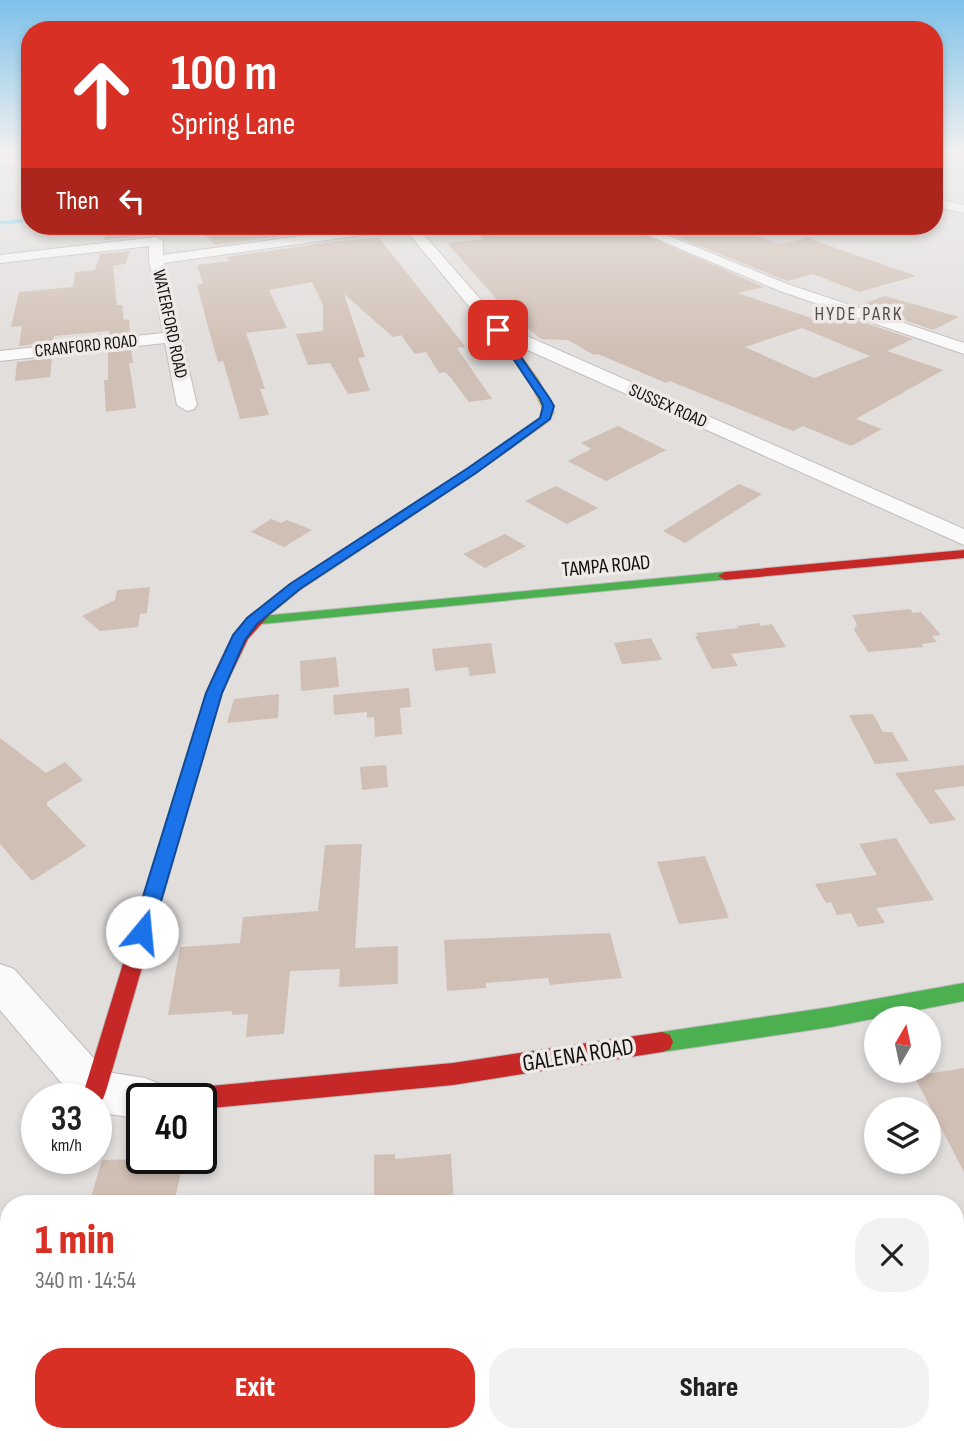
<!DOCTYPE html>
<meta charset="utf-8">
<style>
:root{--surface:#fff;--page:#f2f2f2;--text:#222;--muted:#767676;--accent:#d93025}
body{margin:0;font-family:"Sofia Sans Condensed",sans-serif;background:var(--page);color:var(--text);height:100vh;display:flex;flex-direction:column;font-size:26px;white-space:nowrap}
*{box-sizing:border-box;margin:0}
p{font-size:23px;color:var(--muted)}
.icon{flex:none;width:38px;height:38px;fill:none;stroke:currentColor;stroke-width:2;stroke-linecap:round;stroke-linejoin:round}
.map{position:relative;flex:1;overflow:hidden}
.drawer{position:absolute;left:0px;top:1195px;width:964px;height:247px;display:flex;flex-direction:column;background:var(--surface);border-radius:28px 28px 0 0;box-shadow:0 4px 10px #0003}
.drawer>*{flex:none}
.top-card{position:absolute;left:21px;top:21px;width:922px;height:214px;border-radius:28px;box-shadow:0 4px 10px #0003;background:#d93025;color:#fff;overflow:hidden}
.needle{width:46px;rotate:9deg}
.tools{position:absolute;left:864px;top:1006px;display:grid;gap:14px}
.tools a{display:grid;place-items:center;width:77px;height:77px;border-radius:50%;background:var(--surface);box-shadow:0 4px 10px #0003;font-size:35px}
.speed{position:absolute;left:21px;top:1083px;display:flex;gap:14px;font-size:35px;font-weight:700;text-align:center}
.speed>*{display:grid;place-content:center;width:91px;height:91px;border-radius:50%;background:var(--surface);box-shadow:0 4px 10px #0003;line-height:1}
.speed small{font-size:18px;font-weight:400}
.speed .limit{border:4px solid #111;border-radius:10px;background:#fff;color:#111}
.pin{position:absolute;display:grid;place-items:center;width:60px;height:60px;color:#fff;margin:-30px;border-radius:14px;box-shadow:0 4px 10px #0006}
.me{position:absolute;width:77px;margin:-38px;rotate:17deg;stroke-linejoin:round;filter:drop-shadow(0 0 5px #0008)}
.turn{display:flex;align-items:center;gap:24px;height:147px;padding:0 35px;font-size:32px}
.turn .icon{width:91px;height:91px;stroke-width:2.5}
.turn b{display:block;font-size:49px;line-height:60px}
.then{display:flex;align-items:center;height:66px;padding:0 35px;background:#0003;gap:14px;font-size:26px}
.round{display:grid;place-items:center;flex:none;width:74px;height:74px;border-radius:28px;background:var(--page)}
.summary{display:flex;align-items:center;justify-content:space-between;height:119px;padding:0 35px}
h1{font-size:42px;font-weight:800;line-height:52px;color:var(--accent)}
.button{display:flex;gap:14px;margin-top:auto;padding:14px 35px}
.button a{flex:1;height:80px;border-radius:28px;background:var(--accent);color:#fff;font-size:28px;font-weight:800;line-height:80px;text-align:center}
.button a+a{background:var(--page);color:var(--text)}
.map>svg:first-child{display:block}
</style>
<div class="map">
<svg width="964" height="1441" viewBox="0 0 964 1441">
<rect width="100%" height="100%" fill="#e1dedc"/>
<!-- water -->
<path fill="#7cd4ec" d="M956 1336 964 1340V1441H779L778 1433H956Z"/>
<g fill="none" stroke-linecap="round" stroke-linejoin="round">
<!-- stream -->
<path stroke="#7cd4ec" stroke-width="3.5" d="M0 223 30 220"/>
</g>
<!-- building -->
<path fill="#d0bfb4" fill-rule="evenodd" d="M108 226H140L136 237 104 240Z
M197 226H227L232 232 284 226H322L326 230 215 245Z
M499 226H624L764 287 738 293 820 321 839 314 913 339 887 351 943 370 856 419 882 429 851 446 803 426 793 431 670 381 666 383 598 354 594 355 568 340 541 339 508 312 447 243 484 239 471 230ZM808 326 802 328 870 356 814 378 745 347Z
M650 226H753L754 235 780 244 807 238 916 276 859 292 813 274 787 281Z
M379 238 461 341 465 347 457 348 492 399 469 402 451 378 445 372 439 373 426 352 415 354 401 335 393 337 344 294 365 357 358 358 370 391 348 394 330 363 308 365 296 334 323 331V305L312 282 269 290 287 328 246 333 265 389H260L269 415 240 419 223 361 218 362 207 323 197 285 203 284 197 265 230 261 226 257 338 241Z
M130 251 125 264 113 266 117 305H122L124 320 129 319 130 334 109 336V331L54 336 53 342 19 346 22 326 11 327 19 292 73 287 75 272 95 270 100 254Z
M885 296 959 317 933 330 860 305Z
M131 349 133 363H129L136 408 106 412 104 380H108V352Z
M52 358 50 377 15 381 17 362Z
M618 426 666 450 606 481 568 461 591 449 581 443Z
M739 484 762 494 685 543 663 531Z
M556 486 598 508 567 524 525 501Z
M271 519 281 523 287 520 312 530 284 547 251 532Z
M505 534 526 546 485 568 463 554Z
M150 587 147 613 140 614 138 627 100 631 82 616 115 600 117 590Z
M910 609 913 613 921 612 941 635 932 636 937 642 921 644 924 647 868 652 854 630 857 624 852 615Z
M759 623 761 626 772 624 786 647 731 654 738 666 712 669 695 636H698L696 633 739 628 737 626Z
M651 638 662 660 622 664 614 643Z
M491 643 496 673 470 676 468 667 435 671 432 649Z
M336 657 339 687 301 691 300 661Z
M409 688 411 707 400 708 402 734 375 737 374 717 367 718V712L334 715 333 695Z
M279 694 278 718 227 723 234 699Z
M873 714 883 732H892L909 761 875 764 849 715Z
M0 738 46 773 65 762 83 780 47 802V805L86 846 32 881 0 844Z
M386 765 388 787 362 790 360 767Z
M964 765V786L934 790 956 820 930 824 895 773Z
M896 838 934 900 876 908 885 923 858 927 851 913 837 915 831 902 826 903 815 884 877 875 859 844Z
M362 844 355 948 398 946V984L339 987 340 969 290 971 284 1034 246 1037 248 1014 232 1015V1011L168 1015 180 947 240 943 243 917 318 911 325 845Z
M705 856 729 918 679 924 657 862Z
M610 933 622 978 550 985 548 978 486 983V988L447 991 444 940Z
M964 1068V1172L914 1076Z
M395 1154V1159L451 1154 454 1204H374V1155Z
M184 1158 174 1204H89L102 1160Z"/>
<g fill="none" stroke-linecap="round" stroke-linejoin="round">
<!-- street casing -->
<g stroke="#bfbcbc" stroke-width="2">
<path id="street" d="M0 160H30V166H0Z
M934 198 964 205V213L934 206Z
M374 226H416L504 326 964 529V545L492 334 405 229 164 263 197 405 194 409 187 411 177 405 165 343 0 361V351L163 333 149 260V246L0 263V255L156 237 163 241V255Z
M626 226H644L790 285 964 343V354L780 291Z
M0 964 14 969 106 1072 145 1078 160 1084 166 1099H142V1119L96 1112V1099H75L0 1010Z"/>
</g>
<!-- fast casing -->
<g stroke="#bfbcbc" stroke-width="2">
<path id="fast" d="M725 572 730 573V579L252 625 245 621 252 617Z
M964 983V1001L831 1027 662 1052 654 1049 651 1042 654 1035 662 1032 831 1007Z"/>
</g>
<!-- slow casing -->
<g stroke="#bfbcbc" stroke-width="2">
<path id="slow" d="M495 328H501L538 379 554 412 549 421 476 473 300 590 273 612H263L261 609 263 606 290 584 468 469 541 417 544 412 529 379 494 330Z"/>
</g>
<!-- jam casing -->
<g stroke="#bfbcbc" stroke-width="2">
<path id="jam" d="M964 550V558L725 580 718 576 725 572Z
M268 605 275 609 248 639 222 693 106 1091 103 1099 96 1101V1099H88L84 1091 206 693C217 667 239 614 268 605Z
M662 1032 670 1035 673 1042 670 1049 662 1052 453 1085 201 1109V1099H178L181 1091 189 1088 453 1063Z"/>
</g>
<!-- street -->
<use href="#street" fill="#fafafa" fill-rule="evenodd"/>
<!-- fast -->
<use href="#fast" fill="#4caf50" fill-rule="evenodd"/>
<!-- slow -->
<use href="#slow" fill="#ffc107" fill-rule="evenodd"/>
<!-- jam -->
<use href="#jam" fill="#c62828" fill-rule="evenodd"/>
</g>
<!-- sky -->
<linearGradient id="sky" x2="0" y2="1"><stop stop-color="#7dc1ea"/><stop offset="0.43" stop-color="#f2f0ef"/><stop offset="1" stop-color="#f2f0ef" stop-opacity="0"/></linearGradient>
<rect width="964" height="352" fill="url(#sky)"/>
<!-- route -->
<path fill="#1a73e8" stroke="#114b97" stroke-width="2" d="M495 328H501L550 399 554 406 550 419 476 473 300 589 257 624 245 640 222 693 152 932 149 938 142 940 135 938 132 932 206 693 233 635 247 618 290 584 468 468 540 418 543 406 540 399 494 330Z"/>
<g text-anchor="middle" dominant-baseline="central" stroke-width="7" stroke-linejoin="round" paint-order="stroke">
<!-- far-street labels -->
<g font-size="18" fill="#121110" stroke="#efeae8">
<text transform="translate(170 324) rotate(78)">WATERFORD ROAD</text>
<text transform="translate(86 346) rotate(-6)">CRANFORD ROAD</text>
<text transform="translate(668 406) rotate(24)">SUSSEX ROAD</text>
</g>
<!-- far-neighbourhood labels -->
<g font-size="19" letter-spacing="2" fill="#524e4c" stroke="#efeae8">
<text x="859" y="314">HYDE PARK</text>
</g>
<!-- street labels -->
<g font-size="21" fill="#121110" stroke="#efeae8">
<text transform="translate(606 566) rotate(-5)">TAMPA ROAD</text>
</g>
<!-- near-street labels -->
<g font-size="24" fill="#121110" stroke="#efeae8">
<text transform="translate(578 1055) rotate(-9)">GALENA ROAD</text>
</g>
</g>
</svg>
<div class="tools">
<a><svg class="needle" viewBox="-14 -14 28 28"><path d="M0-13l5 13h-10z" fill="#e53935"/><path d="M0 13l5-13h-10z" fill="#767676"/></svg></a>
<a><svg class="icon" aria-label="layers" viewBox="0 0 24 24"><path d="M12 4l9 5-9 5-9-5zM3 14l9 5 9-5"/></svg></a>
</div>
<div class="speed"><div>33<small>km/h</small></div><div class="limit">40</div></div>
<div class="pin" style="left:498px;top:330px;background:#d93025"><svg class="icon" aria-label="arrive" viewBox="0 0 24 24"><path d="M6 21V4h12l-3 4 3 4H6"/></svg></div>
<svg class="me" style="left:142px;top:932px" viewBox="-20 -20 40 40"><circle r="19" fill="#fff"/><path d="M0-13L10 11 0 6-10 11z" fill="#1a73e8"/></svg>
<div class="top-card">
<div class="turn"><svg class="icon" aria-label="ahead" viewBox="0 0 24 24"><path d="M12 20V5M6 11l6-6 6 6"/></svg><div><b>100 m</b>Spring Lane</div></div>
<div class="then">Then<svg class="icon" aria-label="left" viewBox="0 0 24 24"><path d="M17 20v-9H6M10 6l-5 5 5 5"/></svg></div>
</div>
<section class="drawer">
<div class="summary"><div><h1>1 min</h1><p>340 m · 14:54</p></div><a class="round"><svg class="icon" aria-label="close" viewBox="0 0 24 24"><path d="M6 6l12 12M18 6L6 18"/></svg></a></div>
<div class="button"><a>Exit</a><a>Share</a></div>
</section>
</div>
